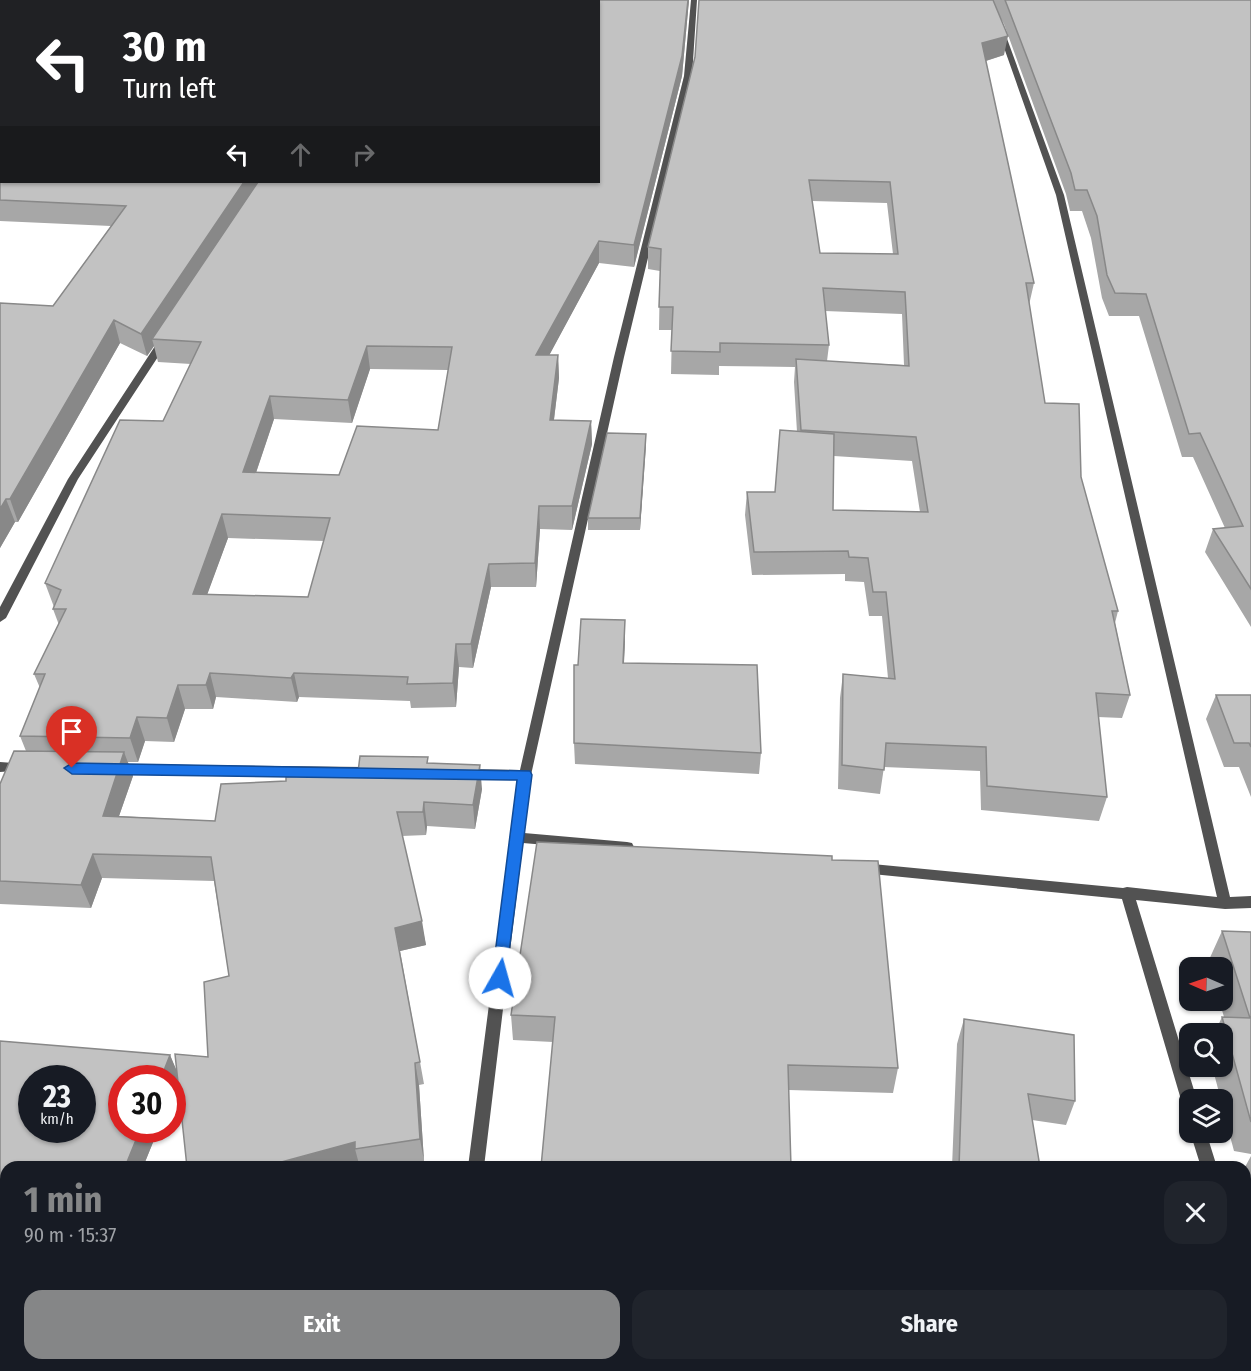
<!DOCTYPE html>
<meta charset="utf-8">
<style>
:root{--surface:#171b24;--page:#20242c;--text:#f1f3f6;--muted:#9ea1a6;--accent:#858687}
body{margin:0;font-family:"Fira Sans Condensed",sans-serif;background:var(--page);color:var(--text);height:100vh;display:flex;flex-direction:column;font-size:22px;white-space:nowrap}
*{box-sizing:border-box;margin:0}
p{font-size:20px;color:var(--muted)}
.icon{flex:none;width:33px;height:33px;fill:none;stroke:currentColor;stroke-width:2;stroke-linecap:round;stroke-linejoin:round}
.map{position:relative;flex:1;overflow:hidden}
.side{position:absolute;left:0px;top:1161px;width:1251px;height:210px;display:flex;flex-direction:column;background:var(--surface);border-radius:18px 18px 0 0;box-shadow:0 2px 4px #0004}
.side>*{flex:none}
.top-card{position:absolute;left:0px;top:0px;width:600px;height:183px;box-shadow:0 2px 4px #0004;background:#202124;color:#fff;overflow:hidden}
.needle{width:39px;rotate:272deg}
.controls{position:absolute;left:1179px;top:957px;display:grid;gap:12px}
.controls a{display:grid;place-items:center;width:54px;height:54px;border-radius:12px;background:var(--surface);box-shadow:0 2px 4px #0004;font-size:30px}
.speed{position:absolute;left:18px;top:1065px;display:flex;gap:12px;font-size:30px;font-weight:700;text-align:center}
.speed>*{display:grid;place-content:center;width:78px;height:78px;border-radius:50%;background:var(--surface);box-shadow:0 2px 4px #0004;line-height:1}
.speed small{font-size:15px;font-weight:400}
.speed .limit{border:9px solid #d22;background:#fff;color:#111}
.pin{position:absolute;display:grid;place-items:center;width:51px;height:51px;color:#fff;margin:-62px -26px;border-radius:50% 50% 50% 0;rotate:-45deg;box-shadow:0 0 6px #0007}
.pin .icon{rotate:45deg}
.me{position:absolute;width:66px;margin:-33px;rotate:7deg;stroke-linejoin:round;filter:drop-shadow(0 0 4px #0008)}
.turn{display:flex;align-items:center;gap:21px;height:126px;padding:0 24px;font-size:27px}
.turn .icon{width:78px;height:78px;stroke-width:2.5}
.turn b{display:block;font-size:42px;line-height:51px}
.lanes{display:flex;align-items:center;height:57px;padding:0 24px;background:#0003;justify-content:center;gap:30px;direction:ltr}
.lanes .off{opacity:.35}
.round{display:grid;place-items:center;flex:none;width:63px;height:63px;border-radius:18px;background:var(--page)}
.head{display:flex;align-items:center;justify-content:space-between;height:102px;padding:0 24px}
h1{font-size:36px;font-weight:700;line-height:45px;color:var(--accent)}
.action{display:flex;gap:12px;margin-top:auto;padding:12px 24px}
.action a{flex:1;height:69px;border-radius:18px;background:var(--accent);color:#fff;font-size:24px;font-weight:700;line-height:69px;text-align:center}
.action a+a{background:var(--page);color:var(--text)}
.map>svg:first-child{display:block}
</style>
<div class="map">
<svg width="1251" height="1371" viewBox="0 0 1251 1371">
<rect width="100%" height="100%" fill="#fff"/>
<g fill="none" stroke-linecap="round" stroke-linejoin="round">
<!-- street -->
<path fill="#525252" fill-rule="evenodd" d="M691 0H697L692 76 624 357 531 775 524 833 627 842 632 843 634 847 632 851 627 852 523 843 484 1167H468L518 780 466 779 462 777 460 774 462 771 466 769 520 770 614 357 684 76Z
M984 0H990L1002 25 1064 195 1230 897 1251 896V908L1225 909 1136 900 1197 1100H1190V1110L1185 1108 1182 1103 1122 899 862 873 857 872 855 868 857 864 862 863 1123 888 1127 887 1217 897 1056 195 996 25Z
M164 337 169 340 78 479 6 618 0 622V607L68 479 159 340Z
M0 762 27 764 29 767 27 770 0 772Z
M115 764 365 767 369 769 371 772 369 775 365 777 115 774 111 772 109 769 111 766Z
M1190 1132H1206L1217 1167H1201Z
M1245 1282 1251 1284V1319L1245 1317Z
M443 1365H461V1371H443Z"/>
</g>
<!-- wall -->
<path fill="#a7a7a7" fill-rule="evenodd" d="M0 0H689L682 76 634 267 599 263 549 355H558L559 378 554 420 591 421 592 444 572 530 540 529 536 587H491L473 668 459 667 456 707 411 708 410 701 299 697 297 702 216 697 213 709H185L174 742 145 741 138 762H128L133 776 119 816 215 821 286 781 429 763 482 789 475 829 427 826 426 835 402 836 426 945 400 951 424 1084 419 1085 424 1161 383 1167H360L359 1164 177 1080 172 1093V1078L158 1130 143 1167H6V1212L0 1211V1041L170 1055 176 1070 208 1057 229 976 214 881 102 878 91 908 0 904V784L26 751 20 736 40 688 34 674 59 625 53 609 54 607 45 583 163 421 191 364 158 362 154 346 147 356 120 343 18 522H15L0 548V303L53 306 111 226 0 221V121L2 182H598V2H2V98L0 100ZM370 369 448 370 438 430 339 475 256 473 274 419 352 423ZM228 538 324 541 308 597 207 594Z
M699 0H1251V627L1205 552 1213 529 1225 528 1193 457H1182L1139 316H1109L1102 298 1091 238 1082 211H1070L1066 194 1004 24 998 13 1004 55 986 61 1034 283 1029 305 1045 403 1081 477 1118 611 1115 623 1130 695 1122 718 1098 717 1107 797 1099 821 981 810 980 771 884 767 880 794 838 789 840 698 843 674 888 678 882 616H869L864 582 845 581V574L752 575 745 515 747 492H775L797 432 794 382 795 367 719 366V375L671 374 672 330H659L660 271 648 269V247L695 57ZM812 201 887 203 893 254 820 253ZM825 311 902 314 904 365 827 361 829 345ZM834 456 912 461 920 512 833 510Z
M646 434 640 530H588V518Z
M625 620 624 663 761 753 759 774 575 764 574 743 578 665Z
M1216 695H1251V797L1239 767H1224L1206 719Z
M832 860 898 1068 893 1093 789 1090 553 1042 513 1040 511 1015Z
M1222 931 1251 932V1154L1234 1151 1222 1106V1100H1221L1212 1066H1222V1034H1214L1222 1017H1224L1219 1000H1222V968H1209L1208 962Z
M964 1019 1075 1101 1066 1125 1032 1120 1040 1167H952L957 1044Z
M1251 1156V1217L1245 1194V1167Z
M514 1365H808L807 1371H514Z
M1044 1365 1172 1371H1041Z"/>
<!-- shaded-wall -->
<path fill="#888" d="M688 0H689L682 76 634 267V245Z
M1008 36 1004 55 979 63 982 43Z
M2 70V98L0 100V72Z
M244 182H263L152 339 154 346 147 356 141 334Z
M599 241V263L537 378 536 355Z
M114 320 120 343 18 522 10 499Z
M367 346 370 369 352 423 348 400Z
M558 355 559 378 551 443 550 420Z
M270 396 274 419 248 496 243 472Z
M591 421 592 444 572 530V506Z
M646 434V446L640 530V518Z
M6 499 15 522 0 548V509Z
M539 506 540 529 536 587 535 563Z
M222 514 228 538 199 617 193 594Z
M489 564 491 587 473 668 471 644Z
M625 620V641L623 683V663Z
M456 644 459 667 456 707 453 683Z
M210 673 216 697 213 709 206 685Z
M294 673 299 697 297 702 291 678Z
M178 685 185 709 174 742 167 718Z
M137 717 145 741 138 762 130 738Z
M124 752 133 776 111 839 103 816Z
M480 765 482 789 475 829 473 805Z
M424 802 427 826 426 835 423 812Z
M93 854 102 878 91 908 81 885Z
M422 921 426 945 400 951 395 928Z
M170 1055 179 1076 172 1093V1078H161Z
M415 1063 419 1085 424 1161 420 1139Z
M140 1130H158L143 1167H125Z
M355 1142V1149L359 1164 347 1167H263Z
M146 1365H162L161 1371H145Z"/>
<!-- building -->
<path fill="#c2c2c2" stroke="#888" stroke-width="1.5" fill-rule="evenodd" d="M0 0H688L682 56 634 245 599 241 536 355H558L550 420 591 421 572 506H539L535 563 489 564 471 644H456L453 683 407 684 408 677 294 673 291 678 210 673 206 685H178L167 718 137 717 130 738 20 736 45 674H34L66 609H53L61 590 45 583 120 420 163 421 201 342 152 339 258 182H598V2H2V70L0 72ZM367 346 452 347 438 430 357 426 339 475 243 472 270 396 348 400ZM222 514 330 518 308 597 193 594Z
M699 0H993L1008 36 982 43 1034 283H1026L1045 403 1079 404 1081 477 1118 611H1112L1130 695 1096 693 1107 797 987 786 986 747 886 743 884 770 842 765 843 674 895 679 886 592H873L868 558 849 557 848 551 754 552 747 492H775L780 430 834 434 833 510 928 512 916 437 801 430 796 359 909 366 905 292 823 288 829 345 720 343V352L671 351 673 307H659L661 249 648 247 695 57ZM809 180 890 182 898 254 820 253Z
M1005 0H1251V589L1213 529 1243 526 1200 433 1189 434 1146 294 1115 293 1107 275 1097 216 1087 190H1075L1071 173 1007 5Z
M0 121H2V182H244L141 334 114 320 10 499H6L0 509V303L53 306 126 206 0 200Z
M607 433 646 434 640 518H588Z
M581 619 625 620 623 663 757 665 761 753 574 743V665H578Z
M1216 695H1251V747L1249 743H1234Z
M14 751 124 752 103 816 215 821 221 784 286 781V777L358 772 360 756 428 757 427 763 480 765 473 805 424 802 423 812H397L422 921 395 928 420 1062 415 1063 420 1139 355 1149V1142L263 1167H187L175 1054 208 1057 204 982 229 976 211 857 93 854 81 885 0 881V784Z
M537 842 832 856V860L878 861 898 1068 788 1065 791 1167H541L555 1017 511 1015Z
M1222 931 1251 932V1122L1222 1017 1250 1018Z
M964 1019 1074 1035 1075 1101 1028 1094 1040 1167H959Z
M0 1041 170 1055 161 1078H122V1130H140L125 1167H6V1193L0 1192ZM32 1078H82V1130H32Z
M0 1240H6V1365H146L145 1371H0Z
M514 1365H559V1371H514Z
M1044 1365H1170L1172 1371H1046Z"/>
<!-- route -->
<path fill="#1a73e8" stroke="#114b97" stroke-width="1.5" d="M72 763 530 771 532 775 505 983 500 985 494 983 492 978 517 780 72 774 64 768Z"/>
</svg>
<div class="controls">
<a><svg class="needle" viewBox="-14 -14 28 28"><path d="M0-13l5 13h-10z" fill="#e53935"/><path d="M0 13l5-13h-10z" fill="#9ea1a6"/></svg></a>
<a><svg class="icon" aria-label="search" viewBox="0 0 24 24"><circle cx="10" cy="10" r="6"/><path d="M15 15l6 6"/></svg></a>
<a><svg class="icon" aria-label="layers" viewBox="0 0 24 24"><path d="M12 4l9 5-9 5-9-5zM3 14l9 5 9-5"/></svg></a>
</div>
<div class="speed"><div>23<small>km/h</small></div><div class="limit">30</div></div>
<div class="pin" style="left:72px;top:768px;background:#d93025"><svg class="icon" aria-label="arrive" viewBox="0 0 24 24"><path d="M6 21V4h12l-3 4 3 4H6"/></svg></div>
<svg class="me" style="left:500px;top:978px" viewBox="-20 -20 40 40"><circle r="19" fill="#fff"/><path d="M0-13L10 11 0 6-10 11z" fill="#1a73e8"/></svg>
<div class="top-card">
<div class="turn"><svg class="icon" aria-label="left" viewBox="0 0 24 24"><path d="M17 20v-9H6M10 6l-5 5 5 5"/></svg><div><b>30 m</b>Turn left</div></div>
<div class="lanes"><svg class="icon" aria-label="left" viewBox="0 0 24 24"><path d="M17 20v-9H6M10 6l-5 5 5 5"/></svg><svg class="icon off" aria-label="ahead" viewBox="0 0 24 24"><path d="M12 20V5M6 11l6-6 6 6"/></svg><svg class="icon off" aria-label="right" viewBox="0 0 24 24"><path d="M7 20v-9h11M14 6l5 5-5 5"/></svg></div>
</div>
<section class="side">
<div class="head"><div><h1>1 min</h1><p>90 m · 15:37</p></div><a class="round"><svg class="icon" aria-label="close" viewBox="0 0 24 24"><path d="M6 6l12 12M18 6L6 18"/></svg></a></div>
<div class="action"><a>Exit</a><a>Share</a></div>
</section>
</div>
